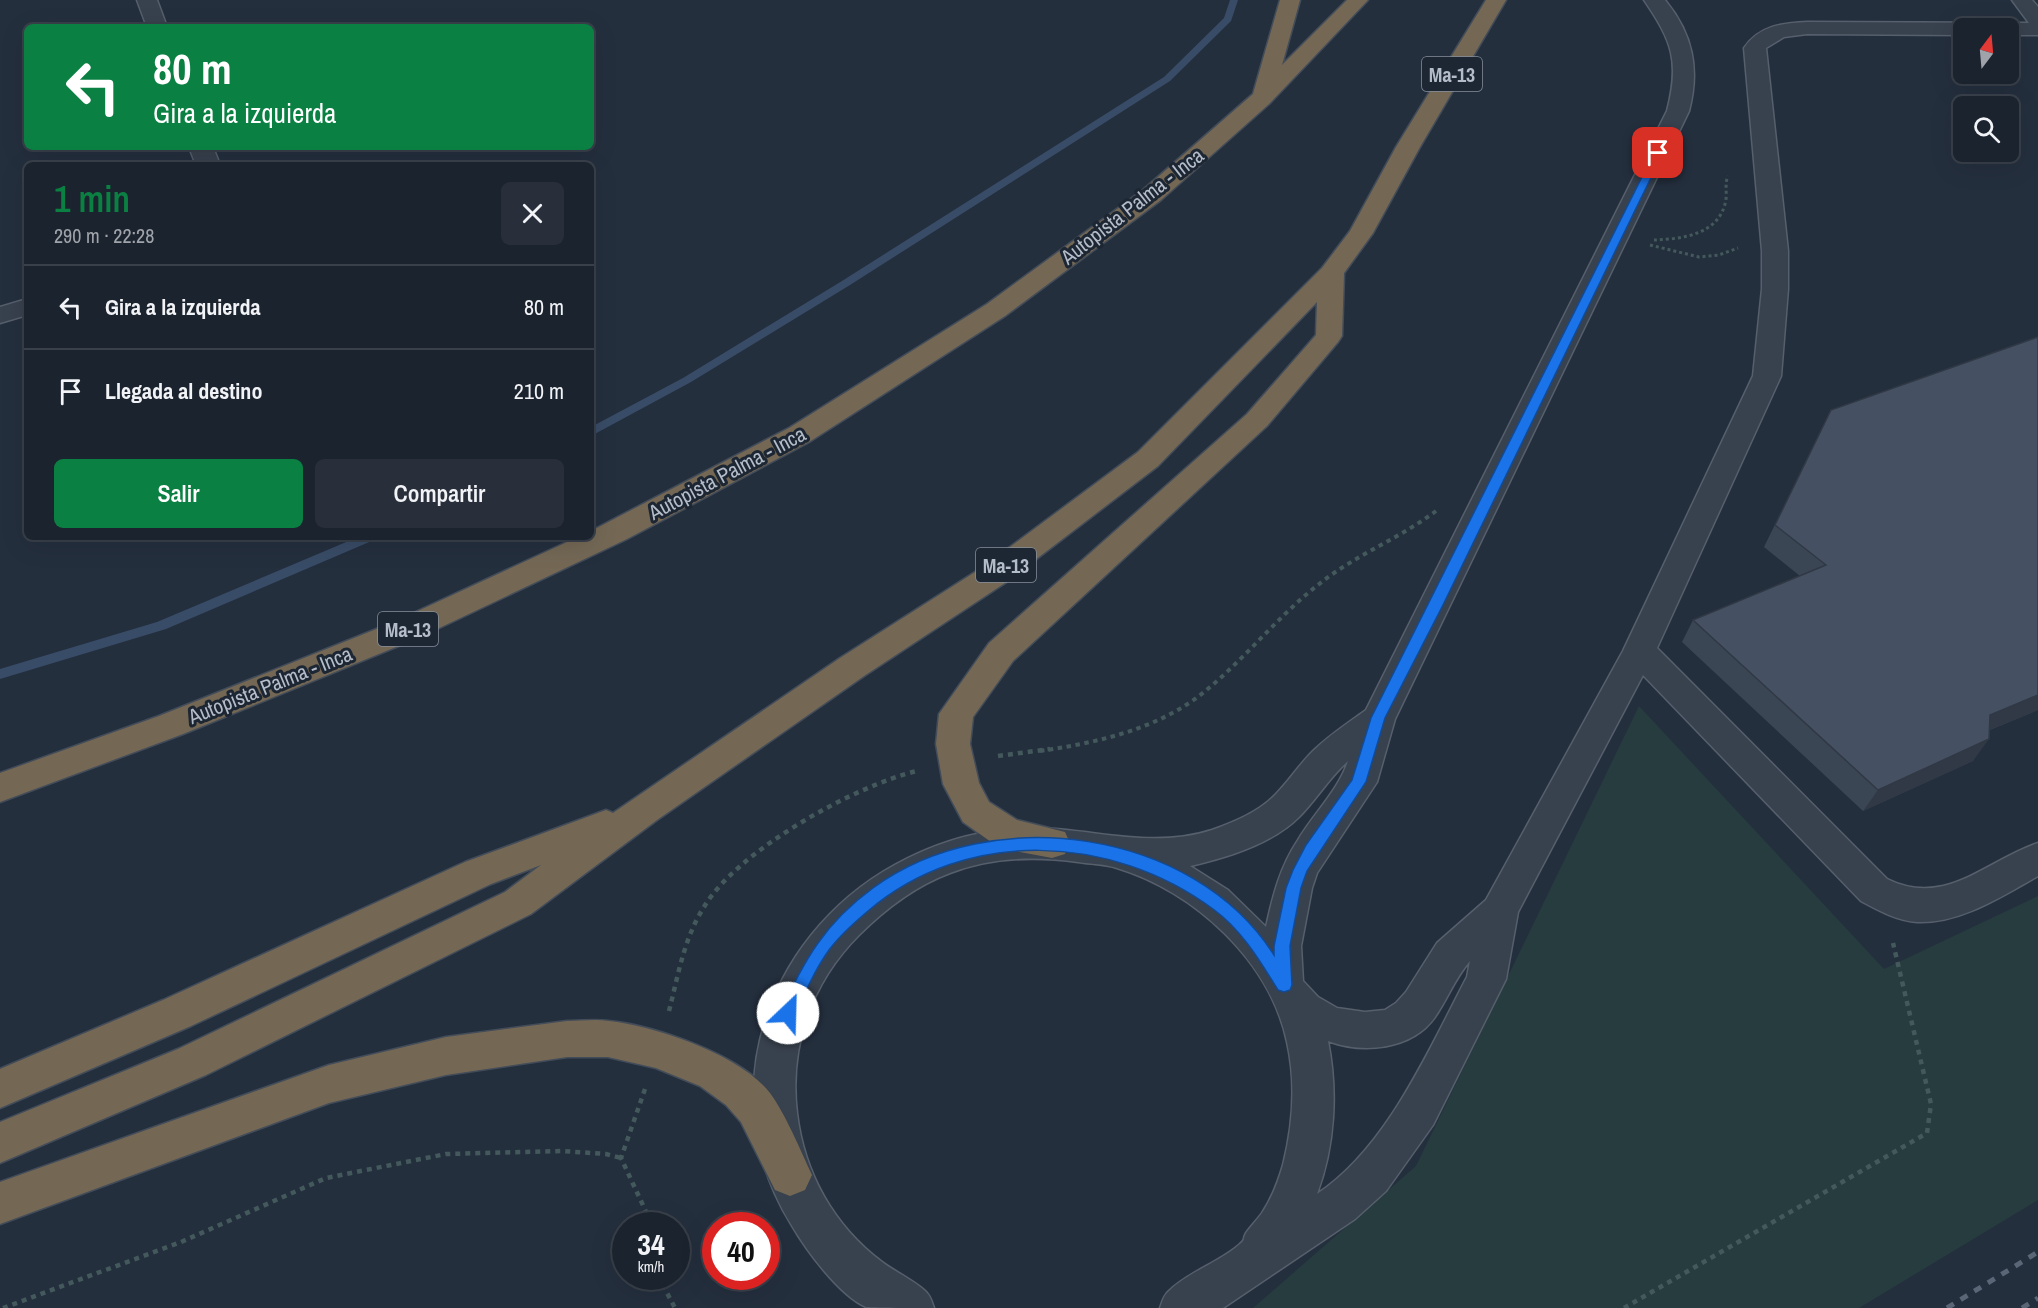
<!DOCTYPE html>
<html lang="es">
<meta charset="utf-8">
<style>
:root{--surface:#1b232e;--page:#282f3a;--text:#f1f3f6;--muted:#a0a4aa;--line:#39404a;--accent:#0b8043}
body{margin:0;font-family:"Archivo Narrow",sans-serif;background:var(--page);color:var(--text);height:100vh;display:flex;flex-direction:column;font-size:22px;white-space:nowrap}
*{box-sizing:border-box;margin:0}
p{font-size:20px;color:var(--muted)}
.icon{flex:none;width:33px;height:33px;fill:none;stroke:currentColor;stroke-width:2;stroke-linecap:round;stroke-linejoin:round}
.map{position:relative;flex:1;overflow:hidden}
.side{position:absolute;left:24px;top:162px;width:570px;height:378px;display:flex;flex-direction:column;background:var(--surface);border-radius:9px;box-shadow:0 6px 24px #0002,0 0 0 2px var(--line)}
.side>*{flex:none}
.guide{position:absolute;left:24px;top:24px;width:570px;height:126px;border-radius:9px;box-shadow:0 6px 24px #0002,0 0 0 2px var(--line);background:#0b8043;color:#fff;overflow:hidden}
.needle{width:39px;rotate:16deg}
.fabs{position:absolute;left:1953px;top:18px;display:grid;gap:12px}
.fabs a{display:grid;place-items:center;width:66px;height:66px;border-radius:9px;background:var(--surface);box-shadow:0 6px 24px #0002,0 0 0 2px var(--line);font-size:30px}
.speed{position:absolute;left:612px;top:1212px;display:flex;gap:12px;font-size:30px;font-weight:700;text-align:center}
.speed>*{display:grid;place-content:center;width:78px;height:78px;border-radius:50%;background:var(--surface);box-shadow:0 6px 24px #0002,0 0 0 2px var(--line);line-height:1}
.speed small{font-size:15px;font-weight:400}
.speed .limit{border:9px solid #d22;background:#fff;color:#111}
.pin{position:absolute;display:grid;place-items:center;width:51px;height:51px;color:#fff;margin:-26px;border-radius:12px;box-shadow:0 3px 9px #0006}
.me{position:absolute;width:66px;margin:-33px;rotate:24deg;stroke-linejoin:round;filter:drop-shadow(0 0 4px #0008)}
.turn{display:flex;align-items:center;gap:21px;height:126px;padding:0 30px;font-size:27px}
.turn .icon{width:78px;height:78px;stroke-width:2.5}
.turn b{display:block;font-size:42px;line-height:51px}
.round{display:grid;place-items:center;flex:none;width:63px;height:63px;border-radius:9px;background:var(--page)}
.summary{display:flex;align-items:center;justify-content:space-between;height:102px;padding:0 30px}
h1{font-size:36px;font-weight:600;line-height:45px;color:var(--accent)}
.primary-button{display:flex;gap:12px;margin-top:auto;padding:12px 30px}
.primary-button a{flex:1;height:69px;border-radius:9px;background:var(--accent);color:#fff;font-size:24px;font-weight:600;line-height:69px;text-align:center}
.primary-button a+a{background:var(--page);color:var(--text)}
ul{padding:0;list-style:none}
li{display:flex;align-items:center;gap:18px;height:84px;padding:0 30px;border-top:2px solid var(--line)}
li div{flex:1}
li b{display:block;font-size:22px}
li em{font-style:normal}
.map>svg:first-child{display:block}
</style>
<div class="map">
<svg width="2038" height="1308" viewBox="0 0 2038 1308">
<rect width="100%" height="100%" fill="#242f3e"/>
<!-- green -->
<path fill="#263c3f" d="M1639 706 1884 969 2038 896V1200L1859 1308H1253L1416 1166Z"/>
<g fill="none" stroke-linecap="round" stroke-linejoin="round">
<!-- stream -->
<path fill="#394c67" fill-rule="evenodd" d="M1230 0H1238L1231 21 1170 81 850 285 691 382 591 436V427L683 378 842 281 1164 77 1224 18Z
M358 537H376L374 540 166 629 0 679V669L157 622Z"/>
<!-- minor casing -->
<g stroke="#565f6c" stroke-width="3">
<path id="minor" d="M137 0H157L167 27H147Z
M1644 0H1665C1693 34 1700 69 1689 111L1395 719 1377 782 1317 873 1312 888 1301 946 1303 981 1318 997 1337 1008 1365 1012 1385 1010 1396 1003 1406 992 1437 943 1486 900 1623 651 1753 376 1762 289V251L1744 48C1759 26 1782 23 1807 22L2029 23 2012 0H2032L2038 7V35H2008V28H1964V35L1807 34 1784 37 1766 48 1788 251V289L1781 376 1657 648 1887 879C1946 908 1985 861 2038 843V876C2002 896 1960 924 1917 922 1897 921 1878 910 1861 901L1643 675 1518 912 1506 979 1433 1125 1386 1191 1355 1219 1223 1308H1160C1162 1302 1164 1295 1169 1291 1188 1272 1220 1262 1240 1244 1246 1239 1242 1241 1246 1233 1251 1226 1257 1220 1262 1213 1272 1198 1278 1182 1283 1165 1293 1125 1296 1082 1287 1042 1270 961 1194 891 1117 868 1105 864 1091 864 1078 862 1035 856 991 857 950 873 915 886 885 909 859 935 811 983 789 1047 797 1113 804 1173 834 1226 882 1262 894 1271 916 1282 925 1291 930 1295 932 1302 934 1308 920 1308 876 1308 866 1307 839 1295 806 1250 791 1224 708 1089 771 925 908 858 931 847 957 837 983 833 1001 830 1020 827 1039 828 1098 830 1153 849 1212 830 1234 822 1259 812 1276 794 1289 781 1299 765 1312 752 1328 736 1348 723 1366 710L1667 111C1680 61 1672 41 1644 0ZM1348 761C1338 791 1314 813 1298 840 1280 867 1273 895 1266 927L1228 890 1190 866C1226 858 1272 844 1299 817 1316 800 1329 778 1348 761ZM1470 961 1467 977C1429 1049 1387 1148 1317 1194 1335 1146 1338 1091 1328 1041 1363 1054 1412 1050 1435 1017 1448 998 1455 978 1470 961Z
M189 147H213L220 165H196Z
M27 299V315L0 323V307Z"/>
</g>
<!-- highway casing -->
<g stroke="#434c59" stroke-width="3">
<path id="highway" d="M1280 0H1300L1282 65 1347 0H1368L1269 104 1161 200 1005 316 809 442 627 539 418 638 183 734 0 802V773L159 716 394 622 578 537H591V531L789 428 987 304 1143 190 1253 94Z
M1486 0H1506L1420 147 1373 233 1344 273 1342 336 1338 342 1267 426 1013 661 973 717 970 744 979 783 989 802 1017 820 1065 832 1070 843 1065 854 1052 858 1020 852 991 842 963 822 943 784 936 744 939 714 989 643 1247 414 1316 335 1317 302 1158 466 1005 583 864 676 657 820 531 914 206 1075 0 1163V1122L178 1049 505 892 541 865 491 884 191 1026 0 1108V1069L163 1000 465 862 606 810 613 813 840 658 983 567 1138 452 1322 268 1350 231 1396 147Z
M567 1021C581 1021 595 1019 609 1021 655 1026 741 1055 770 1093 785 1113 801 1151 812 1175L805 1190 790 1196 775 1190 741 1122 726 1105 700 1086 656 1068 608 1057H567L446 1075 329 1103 0 1224V1182L329 1065 446 1037Z"/>
</g>
<!-- path-far2 -->
<path stroke="#44595c" stroke-width="3" stroke-dasharray="3 3" stroke-linecap="butt" d="M1654 240C1681 239 1717 235 1725 204 1728 195 1724 184 1728 176
M1650 245 1699 257 1719 255 1738 248"/>
<!-- path-far1 -->
<path stroke="#44595c" stroke-width="4" stroke-dasharray="4.5 4.5" stroke-linecap="butt" d="M1040 751C1095 743 1154 730 1199 696 1244 661 1278 615 1323 581 1358 554 1400 538 1436 511"/>
<!-- path -->
<path stroke="#44595c" stroke-width="4.5" stroke-dasharray="5 5" stroke-linecap="butt" d="M998 756 1050 749
M669 1011C678 976 684 938 704 907 737 851 854 786 917 771
M645 1089 621 1158 648 1216 649 1226
M658 1276 675 1308
M3 1308 181 1242 326 1178 446 1154 562 1151 606 1154 621 1158
M1624 1308 1927 1133 1931 1104 1893 943"/>
<!-- minor -->
<use href="#minor" fill="#38414e" fill-rule="evenodd"/>
<!-- highway -->
<use href="#highway" fill="#746855" fill-rule="evenodd"/>
<!-- rail -->
<path stroke="#5a6575" stroke-width="5" stroke-dasharray="8 8" stroke-linecap="butt" d="M1947 1308 2038 1252
M2022 1308 2038 1298"/>
</g>
<!-- wall -->
<path fill="#3b4654" d="M2038 337V710L1990 730 1973 761 1863 811 1682 642 1693 620 1800 576 1764 547 1831 410Z"/>
<!-- shaded-wall -->
<path fill="#303945" d="M2038 695V710L1975 736 1990 715Z
M1989 739 1973 761 1863 811 1878 790Z"/>
<!-- building -->
<path fill="#455162" stroke="#303945" stroke-width="1.5" d="M2038 337V695L1990 715 1989 739 1878 790 1693 620 1826 565 1775 525 1831 410Z"/>
<!-- route -->
<path fill="#1a73e8" stroke="#114b97" stroke-width="1.5" d="M1655 151 1663 153 1443 605 1385 718 1366 782 1307 871 1301 888 1290 946 1292 985 1290 990 1284 992 1278 990C1260 961 1242 930 1213 909 1112 834 966 827 868 911 855 922 840 935 829 950 814 971 804 995 794 1018L788 1020 782 1018 780 1013C804 960 825 923 873 888 992 801 1194 829 1274 955V946L1286 888 1293 870 1306 845 1352 780 1371 718Z"/>
<g text-anchor="middle" dominant-baseline="central" stroke-width="6" stroke-linejoin="round" paint-order="stroke">
<!-- shield labels -->
<g fill="#1d2633" stroke="#878f9c" stroke-width="1.5">
<rect x="1422" y="57" width="60" height="34" rx="4.5"/>
<rect x="976" y="548" width="60" height="34" rx="4.5"/>
<rect x="378" y="612" width="60" height="34" rx="4.5"/>
</g>
<g font-size="20" font-weight="bold" fill="#b4bcc9">
<text x="1452" y="74">Ma-13</text>
<text x="1006" y="565">Ma-13</text>
<text x="408" y="629">Ma-13</text>
</g>
<!-- street labels -->
<g font-size="21" fill="#b4bcc9" stroke="#1d2633">
<text transform="translate(1132 206) rotate(-38)">Autopista Palma - Inca</text>
<text transform="translate(727 473) rotate(-28)">Autopista Palma - Inca</text>
<text transform="translate(270 685) rotate(-22)">Autopista Palma - Inca</text>
</g>
</g>
</svg>
<div class="fabs">
<a><svg class="needle" viewBox="-14 -14 28 28"><path d="M0-13l5 13h-10z" fill="#e53935"/><path d="M0 13l5-13h-10z" fill="#a0a4aa"/></svg></a>
<a><svg class="icon" aria-label="search" viewBox="0 0 24 24"><circle cx="10" cy="10" r="6"/><path d="M15 15l6 6"/></svg></a>
</div>
<div class="speed"><div>34<small>km/h</small></div><div class="limit">40</div></div>
<div class="pin" style="left:1658px;top:153px;background:#d93025"><svg class="icon" aria-label="arrive" viewBox="0 0 24 24"><path d="M6 21V4h12l-3 4 3 4H6"/></svg></div>
<svg class="me" style="left:788px;top:1013px" viewBox="-20 -20 40 40"><circle r="19" fill="#fff"/><path d="M0-13L10 11 0 6-10 11z" fill="#1a73e8"/></svg>
<div class="guide">
<div class="turn"><svg class="icon" aria-label="left" viewBox="0 0 24 24"><path d="M17 20v-9H6M10 6l-5 5 5 5"/></svg><div><b>80 m</b>Gira a la izquierda</div></div>
</div>
<section class="side">
<div class="summary"><div><h1>1 min</h1><p>290 m · 22:28</p></div><a class="round"><svg class="icon" aria-label="close" viewBox="0 0 24 24"><path d="M6 6l12 12M18 6L6 18"/></svg></a></div>
<ul>
<li><svg class="icon" aria-label="left" viewBox="0 0 24 24"><path d="M17 20v-9H6M10 6l-5 5 5 5"/></svg><div><b>Gira a la izquierda</b></div><em>80 m</em></li>
<li><svg class="icon" aria-label="arrive" viewBox="0 0 24 24"><path d="M6 21V4h12l-3 4 3 4H6"/></svg><div><b>Llegada al destino</b></div><em>210 m</em></li>
</ul>
<div class="primary-button"><a>Salir</a><a>Compartir</a></div>
</section>
</div>
